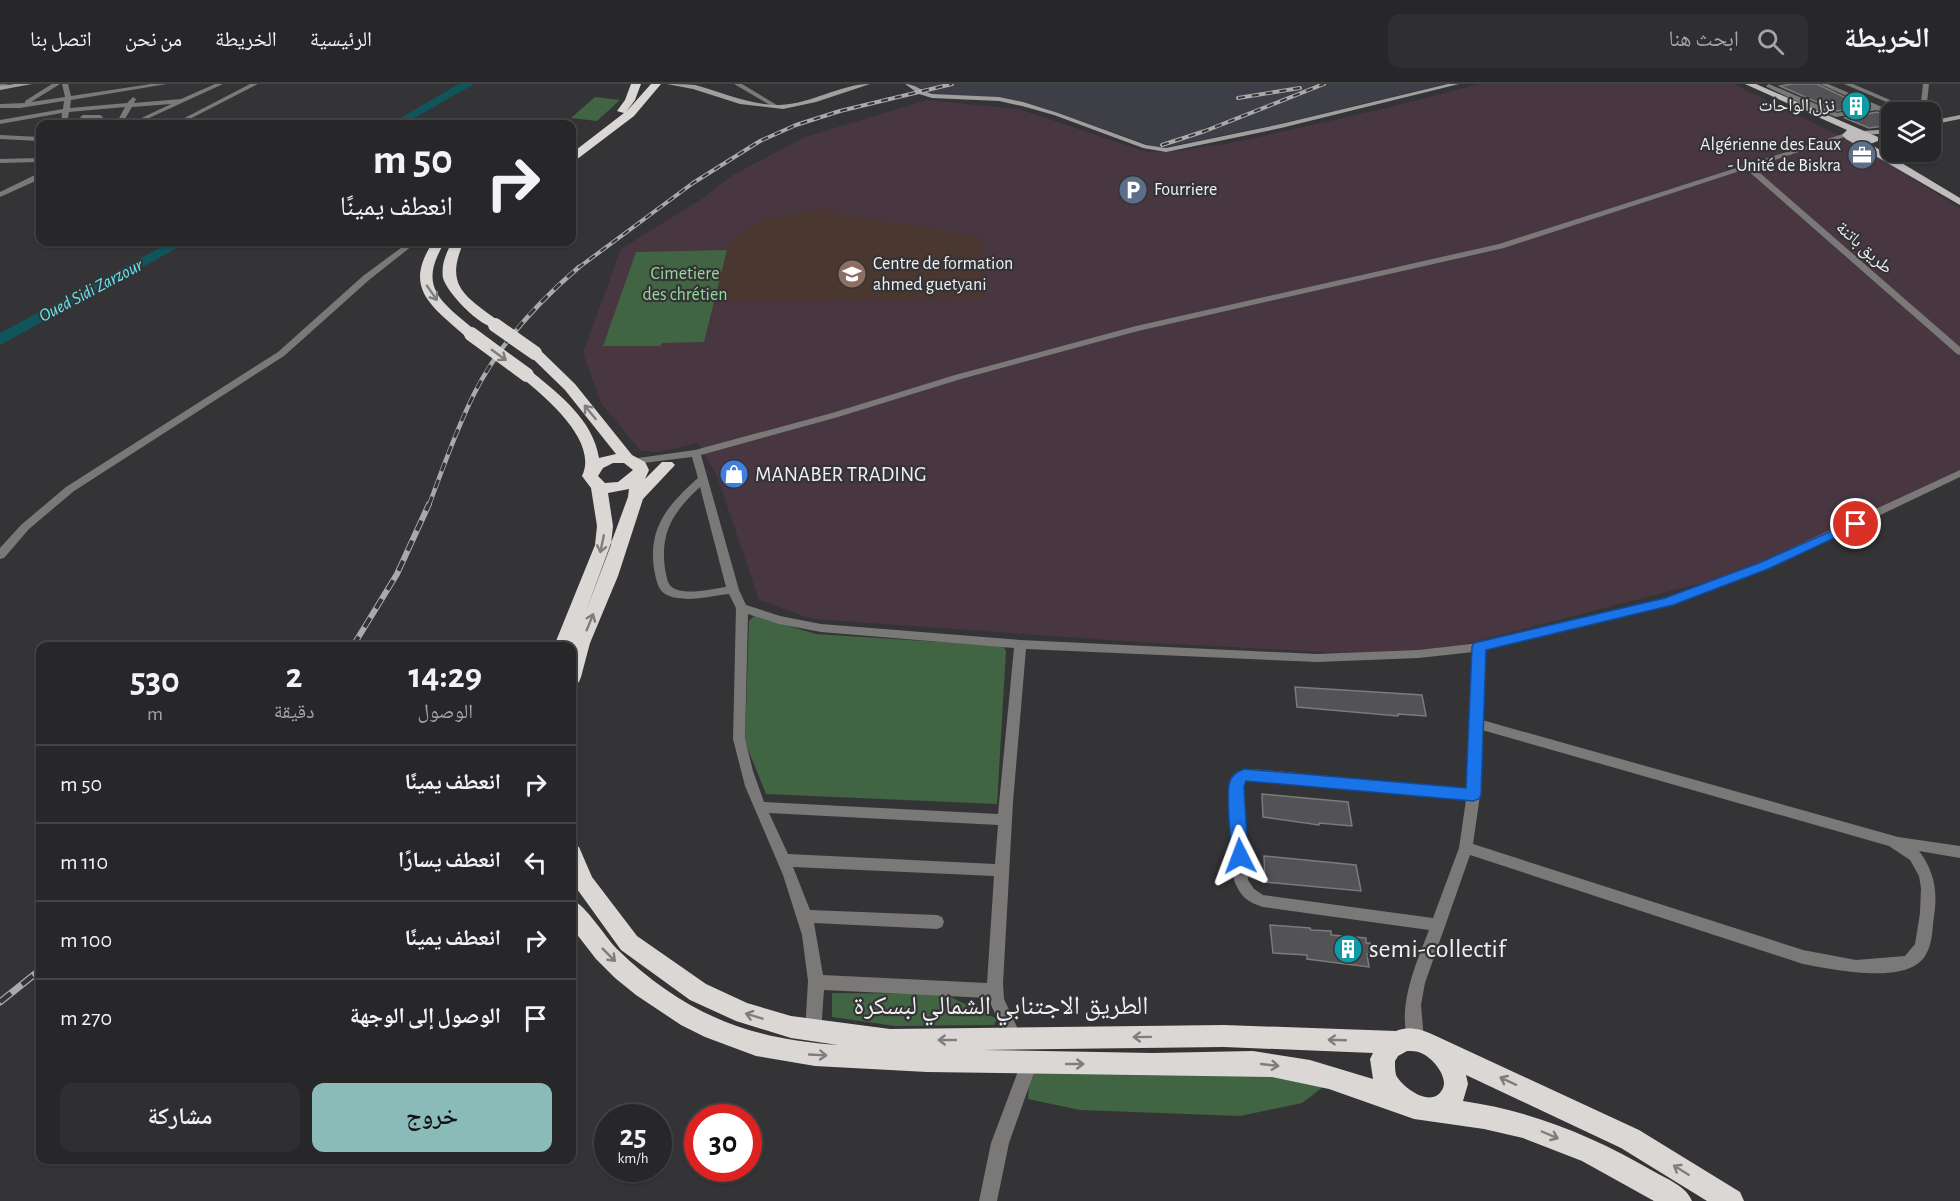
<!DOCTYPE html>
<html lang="ar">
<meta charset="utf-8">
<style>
:root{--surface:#272729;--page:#2f2f31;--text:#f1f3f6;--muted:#a4a5a8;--line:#434446;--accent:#8bbbb9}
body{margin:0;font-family:"Alegreya Sans","Noto Naskh Arabic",sans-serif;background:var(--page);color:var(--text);direction:rtl;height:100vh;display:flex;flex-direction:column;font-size:22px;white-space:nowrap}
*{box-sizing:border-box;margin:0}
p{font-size:20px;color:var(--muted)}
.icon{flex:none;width:33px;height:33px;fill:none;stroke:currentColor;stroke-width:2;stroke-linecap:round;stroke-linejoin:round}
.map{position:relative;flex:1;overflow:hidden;direction:ltr}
.side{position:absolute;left:36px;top:558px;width:540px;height:522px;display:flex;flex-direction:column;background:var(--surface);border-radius:12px;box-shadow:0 2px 4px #0004,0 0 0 2px var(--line);direction:rtl}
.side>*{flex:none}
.banner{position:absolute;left:36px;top:36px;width:540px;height:126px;border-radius:12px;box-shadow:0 2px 4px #0004,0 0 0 2px var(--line);direction:rtl;background:#272729;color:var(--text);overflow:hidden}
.controls{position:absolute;left:1881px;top:18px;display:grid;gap:12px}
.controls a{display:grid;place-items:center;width:60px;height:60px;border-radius:12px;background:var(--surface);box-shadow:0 2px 4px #0004,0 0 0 2px var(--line);font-size:30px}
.speed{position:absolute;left:594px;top:1020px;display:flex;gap:12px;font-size:30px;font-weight:700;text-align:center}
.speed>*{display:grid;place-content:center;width:78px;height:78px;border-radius:50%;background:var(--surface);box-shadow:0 2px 4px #0004,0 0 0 2px var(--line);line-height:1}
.speed small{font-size:15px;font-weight:400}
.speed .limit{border:9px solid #d22;background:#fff;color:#111}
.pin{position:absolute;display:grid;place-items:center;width:51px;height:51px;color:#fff;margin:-26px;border:3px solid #fff;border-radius:50%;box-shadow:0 2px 6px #0007}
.me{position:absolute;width:66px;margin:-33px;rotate:357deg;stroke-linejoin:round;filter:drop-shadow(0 0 4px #0008)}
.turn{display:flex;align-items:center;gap:21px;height:126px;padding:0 24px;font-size:27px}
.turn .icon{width:78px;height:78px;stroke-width:2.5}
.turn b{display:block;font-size:42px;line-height:51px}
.eta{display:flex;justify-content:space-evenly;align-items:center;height:102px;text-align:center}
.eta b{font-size:36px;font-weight:600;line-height:42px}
.button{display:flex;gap:12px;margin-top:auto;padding:12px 24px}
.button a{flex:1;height:69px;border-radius:12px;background:var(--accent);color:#111;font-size:24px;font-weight:600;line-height:69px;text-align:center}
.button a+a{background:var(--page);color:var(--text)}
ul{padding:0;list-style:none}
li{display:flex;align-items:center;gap:18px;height:78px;padding:0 24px;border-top:2px solid var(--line)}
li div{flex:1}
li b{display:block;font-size:22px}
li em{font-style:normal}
header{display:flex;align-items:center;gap:36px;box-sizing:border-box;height:84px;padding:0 30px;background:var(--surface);border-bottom:2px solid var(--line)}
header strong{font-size:28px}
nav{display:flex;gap:33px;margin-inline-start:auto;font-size:21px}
.search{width:420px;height:54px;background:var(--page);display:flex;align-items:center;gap:15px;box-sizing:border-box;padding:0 21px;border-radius:12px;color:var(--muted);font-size:22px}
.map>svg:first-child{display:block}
</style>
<header>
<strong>الخريطة</strong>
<div class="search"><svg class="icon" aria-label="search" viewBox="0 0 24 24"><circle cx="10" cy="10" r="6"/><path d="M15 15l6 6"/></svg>ابحث هنا</div>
<nav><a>الرئيسية</a><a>الخريطة</a><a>من نحن</a><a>اتصل بنا</a></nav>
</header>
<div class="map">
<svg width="1960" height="1117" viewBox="0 0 1960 1117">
<rect width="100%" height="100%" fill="#343437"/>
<!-- built -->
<path fill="#3e3f46" d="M914 0H1445L1278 40 1171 62 1156 63 1024 18 999 13 937 11 927 9Z"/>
<!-- industrial -->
<path fill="#483640" d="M1480 0H1733L1855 59 1960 124V386L1748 487 1438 567 1343 569 1138 558 812 535 759 516 717 392 698 359 659 368 641 367 601 319 583 269 621 165 703 114 733 91 805 53 927 16 1019 25 1147 68 1178 67 1236 58 1378 26Z"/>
<!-- education -->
<path fill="#4a3730" d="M832 123 826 128 982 153 985 214 714 218 727 167 732 156 760 137Z"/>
<!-- green -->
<path fill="#416442" d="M595 13 620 16 597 37 571 34Z
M727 166 704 258 662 259 660 262H603L636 168Z
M754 532 816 550 1003 562 1006 567 997 720 766 710 745 658 749 537Z
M832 909 944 910 997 935 994 941 895 942 832 933Z
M1255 988 1323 1003 1302 1019 1240 1032 1080 1026 1028 1015 1030 989Z"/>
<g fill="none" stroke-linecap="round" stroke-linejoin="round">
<!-- river -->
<path fill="#0f565c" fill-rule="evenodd" d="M459 0H474L404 40H390Z
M171 158H188L0 261V249Z"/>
</g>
<!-- building -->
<path fill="#535356" stroke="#7b7b7e" stroke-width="1.5" d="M1792 0H1817L1863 22 1837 27 1780 2Z
M1877 28 1892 34V41L1869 44 1845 34Z
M1295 603 1422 611 1426 632 1398 630V632L1297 623Z
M1262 710 1348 718 1352 742 1319 739V741L1263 733Z
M1264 772 1356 781 1361 807 1265 798Z
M1270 841 1310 844 1311 846 1331 847V851L1366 854V859H1370L1372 870H1367L1369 883 1307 875V871L1273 869Z"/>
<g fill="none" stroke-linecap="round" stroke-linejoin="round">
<!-- street -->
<path fill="#7a7978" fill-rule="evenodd" d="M0 0H8L0 5Z
M52 0H60L31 18 65 13 62 0H68L71 12 151 0H167L71 16 70 24 127 19 133 13 136 15 134 19 181 15 215 0H223L136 40H129L171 20 132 23 122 40H116L125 23 69 28 67 40H61L62 29 0 40V36L63 25 64 17 20 24H0V20L25 19V17Z
M250 0H258L180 40H173Z
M734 0H742L780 23 775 24Z
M1769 0 1837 29 1871 23 1820 0H1828L1894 28H1892V32L1877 26 1836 33 1814 25 1804 27 1801 25 1802 24 1807 22 1767 3 1766 2Z
M1844 0H1853L1918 28H1910Z
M1923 0H1929L1926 28H1920Z
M100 31 103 33 96 40H90L94 35H83L80 33 83 31Z
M1846 49 1848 50V52L1753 83 1960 263V271L1957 270 1746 85 1504 164 1138 247 961 295 838 333 701 371 739 506 746 521 780 532 821 540 1020 556 1317 570 1419 566 1479 559 1665 515 1759 479 1960 386V393L1767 485 1672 521 1485 566 1482 636 1898 753 1960 762V774L1919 767C1934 786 1938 808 1934 832 1932 845 1933 860 1925 872 1906 902 1832 885 1803 880L1470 771 1425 899 1421 921 1424 956 1422 961 1416 964 1410 961C1395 926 1416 880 1429 846L1263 823C1247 818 1240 812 1234 796L1229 702 1238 689 1253 685 1467 705 1473 568 1419 574 1317 578 1026 565 1013 718 1003 900 1004 915 1023 956 1021 961 1015 964 1009 961 988 914 824 906 821 948 819 953 813 956 807 953 805 948 808 897 802 851 783 791 745 702 733 655 736 524 729 510C710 512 683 520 665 510 657 505 656 494 654 485 648 443 668 421 698 394L692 373 635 380 631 379V375L695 366 832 329 955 291 1136 242 1499 160ZM700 403 726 503C711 505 690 511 675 505 667 502 667 493 665 485 660 448 673 428 700 403ZM748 530 779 540 821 548 1014 564 998 730 764 718 753 687 745 655ZM1482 646 1889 762 1910 776 1919 792 1921 804 1920 829 1915 860 1905 872 1856 876 1803 866 1473 760 1480 711ZM1253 695 1466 716 1459 764 1433 834 1263 811 1254 805 1248 796 1243 702 1247 696ZM769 729 998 741 995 780 788 770ZM793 783 994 792 987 899 823 891 814 839 937 845 942 843 944 838 942 833 937 831 810 826Z
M0 51 40 53V57L0 55Z
M40 74V78L0 79V75Z
M37 90H40V95L0 113V108Z
M409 158H417L369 196 284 272 74 407 29 445 4 474 0 475V464L21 441 66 403 278 268 363 192Z
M1029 972 1035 974 1037 980 1009 1059 997 1117H979L991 1059 1023 974Z"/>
<!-- secondary -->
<path fill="#a19f9e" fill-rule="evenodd" d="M15 0H32L0 6V2Z
M667 0C676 0 686 0 695 1 724 9 749 21 780 21 811 20 840 0 870 0L816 18 783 25 740 20 693 5Z
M905 0C915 0 922 7 932 10L999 13 1023 18 1058 29 1146 61 1166 64 1281 40 1448 0H1459L1281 44 1166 68 1143 64 1054 31 1022 22 999 17 932 14 919 10Z
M1960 31V35L1930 41V37Z
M1892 45V49L1863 51 1860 49 1863 47Z"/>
<!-- primary -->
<path fill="#bfbcbb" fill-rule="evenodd" d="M1745 0H1756L1878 53V57L1870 60 1960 114V121L1846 55 1842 51 1847 46Z"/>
<!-- highway -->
<path fill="#dad7d5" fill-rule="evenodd" d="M631 0H641L635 16 626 28 651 0H661L634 32 576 76 572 77V69L624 29 617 27 625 16Z
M433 158H445C416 204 442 218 476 247L478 250 476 253H466C432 222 402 205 433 158Z
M452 158H464C443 203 467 213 500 238L502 241 500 244C484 248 447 209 443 194 441 180 446 170 452 158Z
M535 265 540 266 575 300 632 371 645 378 649 386 645 395 662 378H672L675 381 643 415 618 492 590 559 581 593 579 598 572 600V562H554L595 461 597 442 591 404 582 392C599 357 545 313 522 294L520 291 522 288H532C560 311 593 336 599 374L616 370 565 306 530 272 528 269 530 266ZM613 379H624L633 386 618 398 605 399 598 392 603 384ZM629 405 628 413 586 527 611 461 613 442 608 409Z
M572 760 579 763 592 793 637 852 706 900 747 919 791 932 890 945 1224 941 1396 947C1410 941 1423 946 1436 952L1639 1046 1740 1108 1744 1117H1707L1621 1064 1466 991 1468 1000 1463 1017C1532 1027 1593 1052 1653 1087 1667 1095 1686 1102 1692 1117H1654L1582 1077 1523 1054 1484 1045 1414 1035 1329 1005 1272 993 927 988 815 982 756 972 705 953 681 941 636 911 615 894 596 875 572 844V816C586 821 605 853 617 865 683 929 747 955 838 961L791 954 736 937 690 916 621 866 572 798ZM1224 963 1373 969 1370 975 1373 995 1310 976 1253 967 1153 969 983 966ZM1407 967C1411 967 1417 967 1421 969 1432 973 1450 994 1442 1006 1431 1025 1402 1003 1396 991 1395 987 1395 982 1395 977L1398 972Z"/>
<!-- rail-far3 casing -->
<g stroke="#aaaaac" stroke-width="4">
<path id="rail-far3" d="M1238 14 1300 4
M1162 61 1205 47 1324 0
M578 184 693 99 760 57 796 41 840 27 952 0"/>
</g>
<!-- rail-far2 casing -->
<g stroke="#aaaaac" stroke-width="4.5">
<path id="rail-far2" d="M429 421C443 384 456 346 474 310 499 260 537 219 579 183"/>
</g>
<!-- rail-far1 casing -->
<g stroke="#aaaaac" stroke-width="6">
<path id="rail-far1" d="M353 562 397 490 429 420"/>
</g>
<!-- rail casing -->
<g stroke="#aaaaac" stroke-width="7">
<path id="rail" d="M0 918 40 886"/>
</g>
<!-- rail-far3 -->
<use href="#rail-far3" stroke="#343437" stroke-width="2" stroke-dasharray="7" stroke-linecap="butt"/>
<!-- rail-far2 -->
<use href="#rail-far2" stroke="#343437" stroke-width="3" stroke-dasharray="9" stroke-linecap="butt"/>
<!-- rail-far1 -->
<use href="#rail-far1" stroke="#343437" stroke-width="4" stroke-dasharray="11" stroke-linecap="butt"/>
<!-- rail -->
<use href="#rail" stroke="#343437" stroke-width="4.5" stroke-dasharray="14" stroke-linecap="butt"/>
<!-- highway-bridge -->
<path stroke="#dad7d5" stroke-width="14" d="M495 241 535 269
M471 250 527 291"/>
</g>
<!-- one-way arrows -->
<defs><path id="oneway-shaft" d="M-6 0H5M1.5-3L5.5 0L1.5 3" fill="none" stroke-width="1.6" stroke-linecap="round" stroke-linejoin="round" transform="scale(1.5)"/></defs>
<g stroke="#7f7d7e">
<use href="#oneway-shaft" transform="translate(432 209) rotate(55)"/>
<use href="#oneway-shaft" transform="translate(499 271) rotate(36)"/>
<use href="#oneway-shaft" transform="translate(590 328) rotate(-129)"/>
<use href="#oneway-shaft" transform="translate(602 460) rotate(102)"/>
<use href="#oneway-shaft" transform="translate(590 538) rotate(-68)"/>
<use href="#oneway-shaft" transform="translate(609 871) rotate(45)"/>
<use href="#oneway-shaft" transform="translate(754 932) rotate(-163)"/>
<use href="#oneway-shaft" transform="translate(1142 953) rotate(179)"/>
<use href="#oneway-shaft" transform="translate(947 956) rotate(180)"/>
<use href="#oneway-shaft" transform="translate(1337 956) rotate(-178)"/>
<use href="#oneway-shaft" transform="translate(818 971) rotate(3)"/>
<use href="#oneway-shaft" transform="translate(1075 980)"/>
<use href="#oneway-shaft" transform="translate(1270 981) rotate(6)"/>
<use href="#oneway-shaft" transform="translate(1508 997) rotate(-155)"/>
<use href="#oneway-shaft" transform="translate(1550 1051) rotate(23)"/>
<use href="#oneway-shaft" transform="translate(1681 1086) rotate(-148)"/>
</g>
<!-- route -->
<path fill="#1a73e8" stroke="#114b97" stroke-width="1.5" d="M1856 436 1862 440 1860 442 1768 485 1673 521 1486 566 1481 711 1479 715 1473 717 1246 697 1244 702 1248 772 1246 777 1240 779 1234 777 1232 772C1231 753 1226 719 1229 701 1230 692 1236 688 1244 685L1466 704 1472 563 1474 559 1665 514 1759 479Z"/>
<!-- icons -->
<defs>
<g id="building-disc" transform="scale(1.5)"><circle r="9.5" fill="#0f9aa8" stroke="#343437"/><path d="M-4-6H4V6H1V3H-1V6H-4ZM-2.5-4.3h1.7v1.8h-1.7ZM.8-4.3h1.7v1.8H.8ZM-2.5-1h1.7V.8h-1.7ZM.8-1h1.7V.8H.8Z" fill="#fff"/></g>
<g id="office-disc" transform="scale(1.5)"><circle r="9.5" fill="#5c6f8a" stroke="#343437"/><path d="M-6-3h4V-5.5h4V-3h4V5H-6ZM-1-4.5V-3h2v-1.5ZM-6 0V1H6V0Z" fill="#fff"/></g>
<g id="parking-disc" transform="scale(1.5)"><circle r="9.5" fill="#5c6f8a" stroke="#343437"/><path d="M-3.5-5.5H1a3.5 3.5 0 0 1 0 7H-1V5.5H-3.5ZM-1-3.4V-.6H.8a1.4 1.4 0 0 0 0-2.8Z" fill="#fff"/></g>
<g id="university-disc" transform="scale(1.5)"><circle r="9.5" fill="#8d6e63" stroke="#343437"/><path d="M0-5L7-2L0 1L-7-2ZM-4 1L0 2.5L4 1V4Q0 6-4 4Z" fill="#fff"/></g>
<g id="shop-disc" transform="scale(1.5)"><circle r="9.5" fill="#3f7fe0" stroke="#343437"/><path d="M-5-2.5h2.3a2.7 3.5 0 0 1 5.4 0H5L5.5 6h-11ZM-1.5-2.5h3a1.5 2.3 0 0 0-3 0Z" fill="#fff"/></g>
</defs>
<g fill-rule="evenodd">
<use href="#building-disc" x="1856" y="22"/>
<use href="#office-disc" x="1862" y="71"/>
<use href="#parking-disc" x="1133" y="106"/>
<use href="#university-disc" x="852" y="190"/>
<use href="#shop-disc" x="734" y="390"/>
<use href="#building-disc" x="1348" y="865"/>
</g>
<g text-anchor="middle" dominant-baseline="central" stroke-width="4.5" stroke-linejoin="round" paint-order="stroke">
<!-- far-poi labels -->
<g font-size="18" fill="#f0f0f2" stroke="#343437" text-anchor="end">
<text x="1835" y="22">نزل الواحات</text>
<text x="1841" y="61">Algérienne des Eaux<tspan x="1841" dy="21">- Unité de Biskra</tspan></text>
<text x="1154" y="106" text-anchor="start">Fourriere</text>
<text x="873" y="180" text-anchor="start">Centre de formation<tspan x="873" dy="21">ahmed guetyani</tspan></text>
</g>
<!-- far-street labels -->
<g font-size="18" fill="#f0f0f2" stroke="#343437">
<text transform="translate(1864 164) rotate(42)">طريق باتنة</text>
</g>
<!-- far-park labels -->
<g font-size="18" fill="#96d897" stroke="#343437">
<text x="685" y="190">Cimetiere<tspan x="685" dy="21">des chrétien</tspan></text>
</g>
<!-- far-water labels -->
<g font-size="18" font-style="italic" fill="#67e5f1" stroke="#343437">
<text transform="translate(91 207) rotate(-28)">Oued Sidi Zarzour</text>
</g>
<!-- poi labels -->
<g font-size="21" fill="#f0f0f2" stroke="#343437" text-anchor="start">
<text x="755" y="390">MANABER TRADING</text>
</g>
<!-- near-poi labels -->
<g font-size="26" fill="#f0f0f2" stroke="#343437" text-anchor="start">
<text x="1369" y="865">semi-collectif</text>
</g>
<!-- near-street labels -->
<g font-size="26" fill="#f0f0f2" stroke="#343437">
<text x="1001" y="922">الطريق الاجتنابي الشمالي لبسكرة</text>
</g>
</g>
</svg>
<div class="controls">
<a><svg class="icon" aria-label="layers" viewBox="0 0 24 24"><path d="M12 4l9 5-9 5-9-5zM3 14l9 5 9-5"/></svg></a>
</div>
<div class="speed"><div>25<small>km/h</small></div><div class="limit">30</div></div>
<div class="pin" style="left:1856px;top:440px;background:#d93025"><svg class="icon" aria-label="arrive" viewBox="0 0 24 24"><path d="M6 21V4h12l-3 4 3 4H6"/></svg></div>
<svg class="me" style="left:1240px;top:772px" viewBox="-20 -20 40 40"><path d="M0-17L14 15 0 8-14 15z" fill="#1a73e8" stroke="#fff" stroke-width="4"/></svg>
<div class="banner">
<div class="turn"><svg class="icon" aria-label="right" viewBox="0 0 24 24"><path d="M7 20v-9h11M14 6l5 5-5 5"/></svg><div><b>50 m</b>انعطف يمينًا</div></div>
</div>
<section class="side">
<div class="eta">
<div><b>14:29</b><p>الوصول</p></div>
<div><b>2</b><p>دقيقة</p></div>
<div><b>530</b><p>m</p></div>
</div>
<ul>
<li><svg class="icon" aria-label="right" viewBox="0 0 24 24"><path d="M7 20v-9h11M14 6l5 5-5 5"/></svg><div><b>انعطف يمينًا</b></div><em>50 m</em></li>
<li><svg class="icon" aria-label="left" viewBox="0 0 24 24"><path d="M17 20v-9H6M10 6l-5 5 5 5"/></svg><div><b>انعطف يسارًا</b></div><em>110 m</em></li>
<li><svg class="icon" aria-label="right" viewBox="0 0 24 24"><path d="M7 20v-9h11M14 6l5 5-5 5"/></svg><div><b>انعطف يمينًا</b></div><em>100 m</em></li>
<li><svg class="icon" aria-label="arrive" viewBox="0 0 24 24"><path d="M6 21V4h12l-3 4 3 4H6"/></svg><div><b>الوصول إلى الوجهة</b></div><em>270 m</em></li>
</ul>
<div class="button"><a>خروج</a><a>مشاركة</a></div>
</section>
</div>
